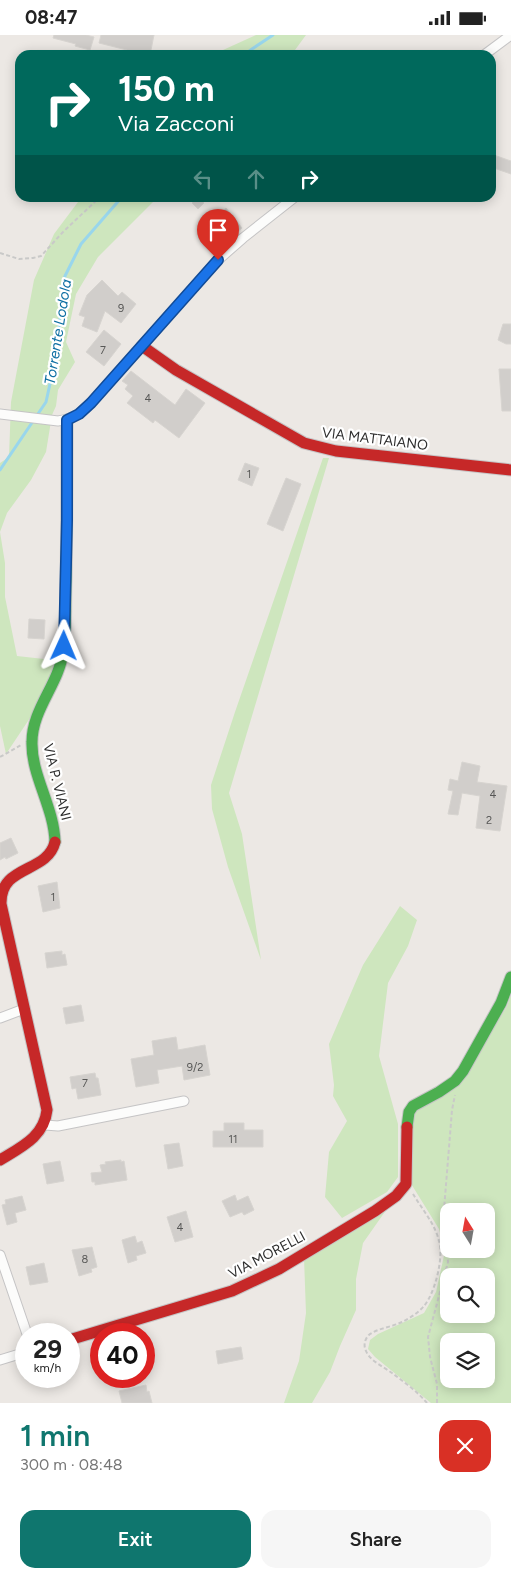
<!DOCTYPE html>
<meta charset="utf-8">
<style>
:root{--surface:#fff;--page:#f6f6f6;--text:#222;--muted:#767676;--accent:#0f766e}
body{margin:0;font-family:Figtree,sans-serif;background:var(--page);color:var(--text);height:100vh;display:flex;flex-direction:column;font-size:19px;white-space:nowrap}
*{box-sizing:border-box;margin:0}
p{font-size:16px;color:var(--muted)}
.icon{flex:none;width:28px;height:28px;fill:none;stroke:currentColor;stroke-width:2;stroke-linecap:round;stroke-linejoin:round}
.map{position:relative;height:1368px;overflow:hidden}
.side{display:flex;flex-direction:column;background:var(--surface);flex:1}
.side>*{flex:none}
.hud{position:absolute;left:15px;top:15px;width:481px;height:152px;border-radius:15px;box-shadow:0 2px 12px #0003;background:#00695c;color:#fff;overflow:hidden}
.needle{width:32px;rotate:349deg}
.controls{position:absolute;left:440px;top:1168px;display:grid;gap:10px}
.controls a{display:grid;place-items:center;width:55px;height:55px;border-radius:10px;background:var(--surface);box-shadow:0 2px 12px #0003;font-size:25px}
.speed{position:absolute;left:15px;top:1288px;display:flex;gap:10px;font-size:25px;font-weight:700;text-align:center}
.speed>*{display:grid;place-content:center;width:65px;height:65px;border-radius:50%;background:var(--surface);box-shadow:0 2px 12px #0003;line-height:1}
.speed small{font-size:12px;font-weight:400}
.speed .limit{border:8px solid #d22;background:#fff;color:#111}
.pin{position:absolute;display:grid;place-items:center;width:42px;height:42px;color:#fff;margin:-51px -21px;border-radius:50% 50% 50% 0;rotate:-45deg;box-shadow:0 0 5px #0007}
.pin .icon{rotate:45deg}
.me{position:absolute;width:55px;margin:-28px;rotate:1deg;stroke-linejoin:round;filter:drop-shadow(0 0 4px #0008)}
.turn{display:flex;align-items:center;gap:18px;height:105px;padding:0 20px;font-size:22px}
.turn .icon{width:65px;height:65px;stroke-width:2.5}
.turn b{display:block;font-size:35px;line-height:42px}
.lanes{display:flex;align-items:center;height:48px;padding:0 20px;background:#0003;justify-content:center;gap:25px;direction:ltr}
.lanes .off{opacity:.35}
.round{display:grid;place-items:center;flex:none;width:52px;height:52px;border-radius:15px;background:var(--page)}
.summary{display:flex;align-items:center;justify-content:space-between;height:85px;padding:0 20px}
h1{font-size:30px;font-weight:600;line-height:38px;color:var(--accent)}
.cta{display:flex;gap:10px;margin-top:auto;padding:10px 20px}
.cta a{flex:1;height:58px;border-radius:15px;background:var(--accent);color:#fff;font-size:20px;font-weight:600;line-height:58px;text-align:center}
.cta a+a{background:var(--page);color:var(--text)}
.status{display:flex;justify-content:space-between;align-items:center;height:35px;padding:0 25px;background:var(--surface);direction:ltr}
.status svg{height:14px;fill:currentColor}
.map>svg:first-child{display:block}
</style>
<div class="status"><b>08:47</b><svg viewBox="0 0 49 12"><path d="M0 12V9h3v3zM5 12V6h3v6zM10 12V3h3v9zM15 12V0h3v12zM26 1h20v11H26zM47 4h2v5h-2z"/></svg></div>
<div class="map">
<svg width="511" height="1368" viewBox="0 0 511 1368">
<rect width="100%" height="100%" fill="#ece8e4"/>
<!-- green -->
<path fill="#cee6be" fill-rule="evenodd" d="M256 0H306L295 15 286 20H212Z
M81 163H157L98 222 76 259 66 307 75 327 58 355 56 371 52 380 46 417 31 445 7 478 0 497 5 528V562L17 621 62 626 52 650 6 719 0 691V428L9 422 11 367 34 245 54 199Z
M323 423H329L229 758 242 799 261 925 228 832 212 774 211 750 235 677Z
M400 871 417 885 408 911 388 948 379 1021 398 1089V1142L387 1157 342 1183 325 1162 329 1117 347 1086 333 1061 334 1050 329 1009 363 930Z
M511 960V1368H431L375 1322 368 1314 370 1305 378 1299 424 1278 436 1257 445 1216 439 1194 410 1147V1081L419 1071 463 1045 507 971ZM449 1176H486V1214H449ZM449 1241H486V1279H449ZM449 1306H486V1344H449Z
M389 1171 363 1208 356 1244V1275L340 1311 330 1337 312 1368H284L299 1326 306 1278 304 1223Z"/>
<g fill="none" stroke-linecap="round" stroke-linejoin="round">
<!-- stream -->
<path stroke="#99d6ec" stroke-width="3" d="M244 20 252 14 273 0
M0 435 46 367 55 326 65 241 81 209 122 162"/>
</g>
<!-- building -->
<path fill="#d1cecb" stroke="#d7d4d0" d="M54 0H86L94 2 90 15 75 11 76 9 53 3Z
M101 0H154L150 20H126L127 15 99 8Z
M491 119 511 126V139L491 132Z
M198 162 204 168 198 174 192 168Z
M226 173 242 193 230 202 214 183Z
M102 245 118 261 122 257 136 269 121 288 105 276 97 297 82 291 85 282 79 280 87 260Z
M503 289H511V309H506L498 305Z
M104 295 121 309 104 331 86 317Z
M499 334H511V376H502Z
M131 336 175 370 186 354 205 368 179 403 155 385 153 388 127 368 133 361 125 354 128 350 122 346Z
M245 428 259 433 252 451 238 445Z
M286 443 301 449 283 496 267 489Z
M29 584 45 585 44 604 28 603Z
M462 727 480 731 477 747 507 751 500 796 476 793 480 761 462 758 458 780 448 779 453 756 448 755 450 744 458 746Z
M11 803 18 818 6 824 5 822 0 825V808Z
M57 847 60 873 43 877 38 851Z
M62 916V920L65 919 67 930 47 933 45 918Z
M81 970 84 986 66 989 63 973Z
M176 1002 178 1015 205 1010 210 1040 184 1045 182 1031 157 1035 159 1048 136 1052 131 1024 154 1020 152 1006Z
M95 1038 96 1043H98L101 1060 78 1064 76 1053 72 1054 70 1042Z
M224 1088H244V1095H263V1112H213V1096H224Z
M179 1108 183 1131 168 1134 164 1110Z
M121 1125V1127L124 1126 127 1145 95 1150V1147H92L91 1138 102 1137 100 1130 106 1129 105 1127Z
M60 1126 64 1146 47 1149 43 1129Z
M235 1160 237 1166 248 1161 254 1175 244 1180 242 1177 230 1182 222 1166Z
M22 1161 26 1175 15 1178 17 1187 7 1190 2 1170 6 1169 5 1165Z
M186 1176 193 1202 175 1207 167 1182Z
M135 1201 137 1208 142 1206 146 1218 136 1221 137 1225 128 1228 122 1205Z
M92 1212 97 1232 91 1234 92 1237 79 1241 72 1215Z
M44 1228 48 1247 30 1250 26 1232Z
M241 1312 243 1324 218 1329 216 1316Z
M146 1350 147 1357 149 1356 152 1368H122L119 1356Z"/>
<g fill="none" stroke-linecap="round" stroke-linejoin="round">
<!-- street casing -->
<g stroke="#c5c4c5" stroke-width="11">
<path id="street" d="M484 20 511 0
M0 379 58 386C73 384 81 378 91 368L218 225 243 203 295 162
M0 983 24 974
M45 1090 58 1091 184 1066
M0 1220 27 1299
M0 1325 26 1317"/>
</g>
<!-- fast casing -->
<g stroke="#c5c4c5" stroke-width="13">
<path id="fast" d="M55 807C54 772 31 740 32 707 32 674 59 649 63 617 67 594 65 569 66 545 67 492 67 438 67 385
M407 1092 409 1077 413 1071 439 1057 455 1046 463 1036 501 968 511 942"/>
</g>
<!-- jam casing -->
<g stroke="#c5c4c5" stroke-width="13">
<path id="jam" d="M142 311 176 335 304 408 336 416 511 435
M0 1125C21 1112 44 1102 47 1075L1 869C0 829 47 839 55 807
M69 1305 232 1256 279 1234 375 1176 396 1161 406 1149 407 1092"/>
</g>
<!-- path -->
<path stroke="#c9c9c8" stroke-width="2" stroke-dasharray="4 2.5" stroke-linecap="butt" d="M0 218 19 224 33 223 41 221 63 197 100 162
M0 722 21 710
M413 1159C422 1174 435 1189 439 1206 444 1222 435 1258 424 1271 418 1278 410 1283 402 1287 392 1292 379 1293 370 1299 365 1303 363 1310 366 1316 370 1326 384 1332 392 1338 404 1347 418 1357 427 1368
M437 1368V1349L430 1322 428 1302 448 1227 446 1198 443 1187 452 1075 455 1060"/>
<!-- street -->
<use href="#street" stroke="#fcfcfb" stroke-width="9"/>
<!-- fast -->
<use href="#fast" stroke="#4caf50" stroke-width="11"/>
<!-- jam -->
<use href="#jam" stroke="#c62828" stroke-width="11"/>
</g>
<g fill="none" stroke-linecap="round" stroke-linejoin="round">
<!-- route casing -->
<g stroke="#114b97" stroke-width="12">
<path id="route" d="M64 611 67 485V385L79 379 91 368 218 225"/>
</g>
<!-- route -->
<use href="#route" stroke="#1a73e8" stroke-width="9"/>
</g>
<g text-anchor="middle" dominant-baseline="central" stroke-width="4.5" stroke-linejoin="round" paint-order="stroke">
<!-- number labels -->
<g font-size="11" fill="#585857">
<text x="121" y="273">9</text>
<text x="103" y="315">7</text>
<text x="148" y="363">4</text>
<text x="249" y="439">1</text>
<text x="493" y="759">4</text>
<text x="489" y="785">2</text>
<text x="53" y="862">1</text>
<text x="195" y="1032">9/2</text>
<text x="85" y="1048">7</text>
<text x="233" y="1104">11</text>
<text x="180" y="1192">4</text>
<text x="85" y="1224">8</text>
</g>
<!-- street labels -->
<g font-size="14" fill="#2e2e2e" stroke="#fff">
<text transform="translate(375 404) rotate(7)">VIA MATTAIANO</text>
<text transform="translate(57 747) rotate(76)">VIA P. VIANI</text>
<text transform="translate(267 1220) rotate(-28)">VIA MORELLI</text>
</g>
<!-- water labels -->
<g font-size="15" font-style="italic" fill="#0d6fa3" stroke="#fff">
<text transform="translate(58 297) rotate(-81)">Torrente Lodola</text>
</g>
</g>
</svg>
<div class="controls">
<a><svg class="needle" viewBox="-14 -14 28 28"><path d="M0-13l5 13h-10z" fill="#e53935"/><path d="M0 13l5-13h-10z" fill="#767676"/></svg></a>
<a><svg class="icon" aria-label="search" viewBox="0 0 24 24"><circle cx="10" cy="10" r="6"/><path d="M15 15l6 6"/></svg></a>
<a><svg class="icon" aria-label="layers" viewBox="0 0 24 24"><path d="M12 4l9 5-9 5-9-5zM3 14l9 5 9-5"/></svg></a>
</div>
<div class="speed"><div>29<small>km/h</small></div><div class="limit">40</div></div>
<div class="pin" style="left:218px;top:225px;background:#d93025"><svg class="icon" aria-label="arrive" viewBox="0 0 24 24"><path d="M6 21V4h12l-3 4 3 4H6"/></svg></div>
<svg class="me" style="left:64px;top:611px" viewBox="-20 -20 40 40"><path d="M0-17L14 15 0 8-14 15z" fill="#1a73e8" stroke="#fff" stroke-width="4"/></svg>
<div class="hud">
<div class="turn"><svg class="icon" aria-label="right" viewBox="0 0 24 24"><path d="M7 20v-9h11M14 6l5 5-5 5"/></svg><div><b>150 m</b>Via Zacconi</div></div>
<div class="lanes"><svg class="icon off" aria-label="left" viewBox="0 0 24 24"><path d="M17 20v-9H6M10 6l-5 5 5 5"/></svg><svg class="icon off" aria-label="ahead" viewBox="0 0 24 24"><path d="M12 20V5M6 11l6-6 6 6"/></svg><svg class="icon" aria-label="right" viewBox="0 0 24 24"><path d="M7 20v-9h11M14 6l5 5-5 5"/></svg></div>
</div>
</div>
<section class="side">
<div class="summary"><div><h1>1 min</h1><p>300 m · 08:48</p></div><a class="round" style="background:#d93025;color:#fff"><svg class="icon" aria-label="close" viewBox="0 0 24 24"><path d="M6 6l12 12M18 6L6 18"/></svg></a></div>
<div class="cta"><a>Exit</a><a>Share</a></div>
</section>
